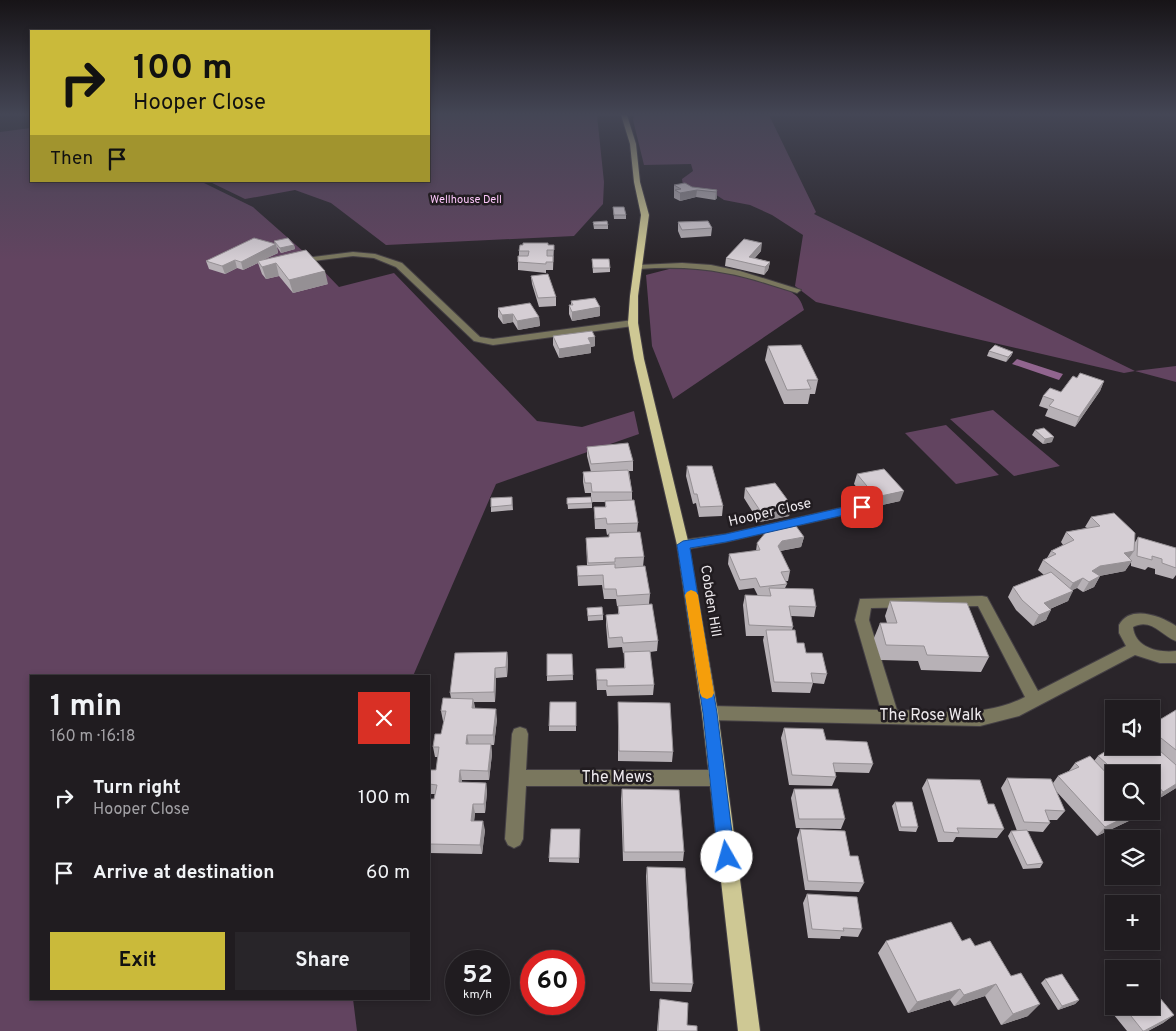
<!DOCTYPE html>
<meta charset="utf-8">
<style>
:root{--surface:#201c20;--page:#282529;--text:#f1f3f6;--muted:#a2a1a5;--line:#3d3a3e;--accent:#caba3a}
body{margin:0;font-family:Overpass,sans-serif;background:var(--page);color:var(--text);height:100vh;display:flex;flex-direction:column;font-size:19px;white-space:nowrap}
*{box-sizing:border-box;margin:0}
p{font-size:16px;color:var(--muted)}
.icon{flex:none;width:28px;height:28px;fill:none;stroke:currentColor;stroke-width:2;stroke-linecap:round;stroke-linejoin:round}
.map{position:relative;flex:1;overflow:hidden}
.drawer{position:absolute;left:30px;top:675px;width:400px;height:325px;display:flex;flex-direction:column;background:var(--surface);border-radius:0px;box-shadow:0 2px 8px #0003,0 0 0 1px var(--line)}
.drawer>*{flex:none}
.hud{position:absolute;left:30px;top:30px;width:400px;height:152px;border-radius:0px;box-shadow:0 2px 8px #0003,0 0 0 1px var(--line);background:#caba3a;color:#111;overflow:hidden}
.buttons{position:absolute;left:1105px;top:700px;display:grid;gap:10px}
.buttons a{display:grid;place-items:center;width:55px;height:55px;border-radius:0px;background:var(--surface);box-shadow:0 2px 8px #0003,0 0 0 1px var(--line);font-size:25px}
.speed{position:absolute;left:445px;top:950px;display:flex;gap:10px;font-size:25px;font-weight:700;text-align:center}
.speed>*{display:grid;place-content:center;width:65px;height:65px;border-radius:50%;background:var(--surface);box-shadow:0 2px 8px #0003,0 0 0 1px var(--line);line-height:1}
.speed small{font-size:12px;font-weight:400}
.speed .limit{border:8px solid #d22;background:#fff;color:#111}
.pin{position:absolute;display:grid;place-items:center;width:42px;height:42px;color:#fff;margin:-21px;border-radius:10px;box-shadow:0 2px 8px #0006}
.me{position:absolute;width:55px;margin:-28px;rotate:353deg;stroke-linejoin:round;filter:drop-shadow(0 0 4px #0008)}
.turn{display:flex;align-items:center;gap:18px;height:105px;padding:0 20px;font-size:22px}
.turn .icon{width:65px;height:65px;stroke-width:2.5}
.turn b{display:block;font-size:35px;line-height:42px}
.then{display:flex;align-items:center;height:48px;padding:0 20px;background:#0003;gap:10px;font-size:19px}
.round{display:grid;place-items:center;flex:none;width:52px;height:52px;border-radius:0px;background:var(--page)}
.summary{display:flex;align-items:center;justify-content:space-between;height:85px;padding:0 20px}
h1{font-size:30px;font-weight:700;line-height:38px}
.action{display:flex;gap:10px;margin-top:auto;padding:10px 20px}
.action a{flex:1;height:58px;border-radius:0px;background:var(--accent);color:#111;font-size:20px;font-weight:700;line-height:58px;text-align:center}
.action a+a{background:var(--page);color:var(--text)}
ul{padding:0;list-style:none}
li{display:flex;align-items:center;gap:15px;height:75px;padding:0 20px}
li div{flex:1}
li b{display:block;font-size:19px}
li em{font-style:normal}
.map>svg:first-child{display:block}
</style>
<div class="map">
<svg width="1176" height="1031" viewBox="0 0 1176 1031">
<rect width="100%" height="100%" fill="#2a252a"/>
<!-- green -->
<path fill="#624460" d="M429 115H597L604 182 603 204 574 236 386 245 331 203 295 190 245 199 208 181H429Z
M634 115H769L816 212 814 214 1135 371 1176 366V382L1135 371 1124 373 816 302 795 286 803 235 772 215 750 205 724 200 710 191 683 186 682 179 693 171 691 164 644 165 633 120Z
M31 128V181H200L253 207 313 260 339 287 394 273 537 421 582 427 634 411 639 434 496 484 413 676H31V999H353L357 1031H0V132Z
M673 268C699 267 774 278 794 294 800 298 802 304 804 310L673 399 652 346 646 275Z
M993 410 1060 466 1014 476 950 419Z
M946 425 999 475 956 484 905 433Z"/>
<!-- water -->
<path fill="#91658f" d="M1017 359 1063 374 1059 380 1012 364Z"/>
<g fill="none" stroke-linecap="round" stroke-linejoin="round">
<!-- minor casing -->
<g stroke="#454045" stroke-width="2">
<path id="minor" d="M353 252 375 254 402 263 480 337 493 339 633 320 638 323 633 326 493 345 474 341 396 267 374 258 353 256 297 263 293 261 297 259Z
M682 263 711 265 740 271 801 290 797 293C773 286 750 277 725 273 696 267 668 267 639 269L635 267 639 265Z
M862 503 868 507 866 510 726 542 683 550 678 548 677 545 678 542 683 540 726 534Z
M982 596 987 597 1038 691 1126 646 1119 633V625C1130 604 1162 616 1176 626V641C1162 636 1151 617 1133 627 1135 648 1159 653 1176 651V663H1160L1135 655 1019 716 980 726 710 720 704 718 702 713 704 708 710 706 881 710 855 620 860 599ZM978 606 1025 697C984 718 942 711 897 710L869 620 871 608Z
M520 727 526 729 528 734 526 770H717L723 773 725 778 723 783 717 786H526L523 839 520 845 514 848 508 845 505 839 512 734 514 729Z"/>
</g>
<!-- major casing -->
<g stroke="#454045" stroke-width="2">
<path id="major" d="M621 115H627L636 144 640 182 649 215 638 296V323L644 359 689 545 718 713 760 1031H738L702 713 677 545 634 359 628 323 630 296 641 215 634 182 630 144Z"/>
</g>
<!-- minor -->
<use href="#minor" fill="#7a775e" fill-rule="evenodd"/>
<!-- major -->
<use href="#major" fill="#cec894" fill-rule="evenodd"/>
</g>
<!-- wall -->
<path fill="#b7b1b6" d="M674 185 717 190V198L715 200 696 197 680 201 674 198Z
M613 207 626 215V219H614Z
M593 222 608 225V229H594Z
M678 222 712 228 711 236 681 238 678 231Z
M274 241 294 245 295 249 281 253 277 247 278 253 265 259 328 284 293 293 279 276 266 279 262 274 258 263 243 270 237 268 225 274 209 269 206 261 275 244Z
M548 245H554L553 270H546V273L518 270V262L519 256V251Z
M761 251 755 258 770 262 768 270 764 275 725 266 726 258Z
M592 259 610 268V272L593 273Z
M531 276 556 297V306L539 307 532 284Z
M571 301 600 316 572 321 569 314V305H571Z
M498 308 539 317 540 326 518 330 513 322 503 324 498 317Z
M553 336 595 346 591 347V353L559 358 553 345Z
M768 346 818 380 815 394H810L808 404H784L765 360Z
M989 351 1013 352 1011 356 1006 362 987 356Z
M1077 378 1104 381 1100 391 1075 427 1045 416 1048 409 1039 406 1043 396 1061 392Z
M1035 430 1052 442 1043 444 1032 435Z
M587 447 633 461V471H629L632 492V500L638 523 637 532 644 557 643 567 650 594 649 604 658 641 657 651 650 652 654 685 653 695 607 696 606 690H597L596 669 624 668V653H623L622 647 608 648 606 625V615L618 614V606H621H617L616 599H604L602 585 578 586 577 566 587 565 586 538 609 537V534L607 535 606 529H595L594 507H605V502H592V508L568 509 567 498 591 497V493H585L583 482V472H591L587 456Z
M687 466 723 506 722 516 699 517 696 503 693 504 686 476Z
M857 474 900 501 873 507 854 484Z
M745 488 792 506 789 516 759 522 744 498Z
M512 497 513 510 491 512V507Z
M1091 517 1134 544 1138 537 1176 548V575L1173 579 1155 574V569L1148 567 1145 570 1131 566V562L1125 571 1099 576H1100L1094 587 1083 592 1077 588 1072 590 1068 601 1050 609 1046 620 1033 626 1016 610 1008 597 1013 587 1044 575 1038 570 1043 560 1047 558 1051 551 1063 545 1061 542 1066 532 1087 528 1085 527Z
M804 537 801 547 780 551 790 571 788 581H786L787 584 785 588 816 607 814 617 791 616 793 627 792 630 797 643 827 674 824 684 813 683 810 693 772 692 763 640 764 636H746L743 605 745 595 758 596 754 588 739 590 728 564 729 554 756 551 757 543Z
M890 601 989 657 981 672 921 670 918 661 881 660 874 638 880 623H887L885 616Z
M587 608 603 615V620L588 621Z
M507 652 508 662 507 677 496 678 495 702H474L475 708 497 719 494 745H491L492 754 489 780H462V782L486 783 487 792 485 813H475L474 821 485 830 482 854 429 853V799H434L435 794H429V770H436L438 757H435L433 747 441 734 444 721H443L441 711 451 698 450 693Z
M547 654H572L573 680 547 681Z
M576 702V731H549V726Z
M618 702 673 752 672 762 618 761Z
M1176 710V788L1155 801 1151 798V774H1114V811H1140L1133 819 1097 836 1056 791 1065 811 1057 820H1049L1050 823 1043 832 1027 831 1043 863 1040 868 1023 869 1008 836 1011 831H1017L1001 788 1007 778 1053 783 1058 776 1069 771 1075 763 1094 761 1098 756 1151 746V725Z
M784 728 826 740 873 764 869 773 835 772 836 777 832 786 789 785 781 738Z
M927 779 988 804 1004 829 997 838 956 837 953 842H938L922 788Z
M622 789 684 852 683 861H623L621 799Z
M794 789 845 819 841 829 796 828 791 798Z
M895 802 918 827 916 832 899 831 892 806Z
M580 829 579 863 549 862V858Z
M800 829 850 856 864 883 859 892 805 890 797 838Z
M647 867 693 984 691 992 650 991 646 876Z
M807 894 862 929 858 937 841 936 840 939 808 938 803 903Z
M886 941H962L975 946 1028 1016 1001 1025 985 996 954 1006 950 1000 908 1013 878 953Z
M1045 979 1079 1000 1075 1004 1058 1010 1041 983Z
M1114 997V1006H1151L1174 1015 1163 1023 1148 1031H1127L1105 1004Z
M660 999 687 1025 697 1031H657L659 1007Z"/>
<!-- shaded-wall -->
<path fill="#959094" d="M697 190 696 197 680 201V193Z
M717 190V198L715 200 716 192Z
M762 243 761 251 750 263 749 257Z
M276 244 278 253 259 262 258 261V263L243 270 241 262Z
M294 245 295 249 281 253 280 248Z
M235 260 237 268 225 274 222 266Z
M770 262 768 270 764 275 765 267Z
M276 263 279 276 266 279 262 267Z
M325 271 328 284 293 293 289 280Z
M600 307V316L572 321V312Z
M513 314V322L503 324 502 315Z
M539 317 540 326 518 330 517 321Z
M595 337V346L591 347V353L559 358V349L588 338Z
M1013 352 1011 356 1006 362 1008 357Z
M1104 381 1100 391 1075 427 1079 417Z
M1054 437 1052 442 1043 444 1045 439Z
M904 491 900 501 873 507 876 497Z
M792 506 789 516 759 522 761 512Z
M804 537 801 547 780 551 778 546 782 541Z
M1134 551 1127 561 1124 553Z
M1132 561 1125 571 1094 577 1086 581 1092 571 1100 566Z
M1100 576 1094 587 1083 592 1089 582Z
M1083 578 1077 588 1067 593 1073 583Z
M1073 591 1068 601 1038 614 1044 603Z
M1051 610 1046 620 1033 626 1039 615Z
M507 652 508 662 507 677 506 667Z
M495 668 496 678 495 702 494 692Z
M473 699 475 709 472 708Z
M496 709 497 719 494 745 493 735Z
M467 735 469 745 466 744Z
M491 744 492 754 489 780 488 771Z
M460 770 462 780 461 792 459 782Z
M486 783 487 792 485 813 484 804Z
M1176 784V788L1155 801 1163 792Z
M1159 787 1151 795V792Z
M473 804 475 813 473 830 471 821Z
M1138 811H1140L1133 819 1097 836 1105 827Z
M483 821 485 830 482 854 480 845Z
M996 984 985 996 954 1006 964 995Z
M960 989 950 1000 908 1013 917 1002Z
M1079 1000 1075 1004 1058 1010 1062 1006Z
M1040 1004 1028 1016 1001 1025 1013 1014Z
M1174 1015 1163 1023 1148 1031H1144Z"/>
<!-- building -->
<path fill="#d5ced4" stroke="#959094" d="M685 183 692 187 717 190 716 192 697 190 680 193 675 190 681 189 674 185Z
M613 207H624L626 215H614Z
M607 221 608 225H594L593 222Z
M708 221 712 228 682 230 678 222Z
M254 238 276 244 241 262 235 260 222 266 206 261Z
M288 238 294 245 280 248 274 241Z
M744 239 762 243 749 257 770 262 765 267 726 258Z
M523 243H548V245H554V250H547V256H553V262H546V264L518 262V256H528L529 251H519L520 245H523Z
M306 250 325 271 289 280 276 263 262 267 258 261Z
M592 259H609L610 268H593Z
M548 274 556 297 538 298 531 276Z
M595 298 600 307 572 312 569 305H573L571 301Z
M530 303 539 317 517 321 513 314 502 315 498 308Z
M592 331 595 337 588 338 591 344 559 349 553 336Z
M801 345 818 380H807L811 389 787 390 768 346Z
M995 345 1013 352 1008 357 989 351Z
M1080 373 1104 381 1079 417 1049 406 1054 400 1043 396 1050 388 1061 392 1073 376 1077 378Z
M1044 428 1054 437 1045 439 1035 430Z
M628 443 633 461 591 464 587 447Z
M687 466H712L723 506 700 507 697 494H694Z
M884 469 904 491 876 497 857 474Z
M628 470 632 492H592L591 483H585L583 472Z
M775 483 792 506 761 512 745 488Z
M512 497V505L491 507V498Z
M591 497 592 503 567 504V498Z
M634 500 638 523 607 524 606 518 595 519 594 507H606L605 501Z
M1114 513 1135 533 1134 551 1124 553 1132 561 1100 566 1092 571 1100 576 1089 582 1083 578 1073 583 1043 560 1056 554 1051 551 1074 540 1066 532 1100 526 1091 517Z
M796 526 804 537 782 541 778 546 790 571 781 572 787 584 760 587 756 578 740 580 729 554 760 550 757 543 766 532Z
M640 532 644 557 615 558V562L588 563 586 538 609 537V533Z
M1138 537 1176 548V568L1162 563V559L1152 556V560L1137 556Z
M615 564V568L645 566 650 594 617 596 616 589H604L603 575 578 576 577 566Z
M1051 572 1073 591 1044 603 1051 610 1039 615 1022 600 1013 587Z
M769 588 813 589 816 607 789 606 793 627 749 625 745 595 771 596Z
M890 601 967 603 989 657 927 655 924 646 886 645 880 623H897Z
M652 604 658 641 623 643 622 637 609 638 606 615 619 614 618 606Z
M602 607 603 615 588 616 587 608Z
M766 630H795L797 643H804L806 653H822L827 674 811 673 813 683 774 682Z
M650 651 654 685 607 686V680H597L596 669 625 668 624 652Z
M507 652 506 667 495 668 494 692 450 693 455 653Z
M547 654H572L573 675 547 676Z
M443 698 473 699 472 708 496 709 493 735H467L466 744H491L488 771 460 770 459 782 486 783 484 804H473L471 821H483L480 845 429 844V799H434L437 785 429 784V770H436L439 747H433L435 734H441L446 711H441Z
M550 702H576V726H549Z
M618 702 670 703 673 752 619 751Z
M1176 710V750L1151 730V725Z
M784 728 823 729 826 740 867 742 873 764 833 763 836 777 792 775Z
M1151 743 1176 765V784L1163 792 1159 787 1151 792V774H1118L1098 756 1114 746H1151Z
M1090 756 1114 781V811H1138L1105 827 1058 776 1079 767 1075 763Z
M1007 778 1051 779 1065 811 1045 810 1050 823 1024 822Z
M927 779 980 780 988 804H994L1004 829 957 828 959 833 944 832Z
M622 789 679 790 684 852H624Z
M794 789H838L845 819H799Z
M895 802H912L918 827H901Z
M551 829H580L579 858H549Z
M800 829 845 831 850 856H858L864 883 808 881Z
M1027 830 1043 863 1027 865 1011 831Z
M647 867 685 868 693 984 652 983Z
M807 894 857 897 862 929 843 928 844 931 812 929Z
M951 922 962 941 970 938 975 946 990 941 1011 976 1021 973 1040 1004 1013 1014 996 984 964 995 960 989 917 1002 886 941Z
M1062 974 1079 1000 1062 1006 1045 979Z
M1151 987 1174 1015 1144 1031H1143L1123 1006H1151Z
M660 999 688 1003 687 1025 697 1026V1031H658Z"/>
<!-- sky -->
<linearGradient id="sky" x2="0" y2="1"><stop stop-color="#171417"/><stop offset="0.44" stop-color="#444655"/><stop offset="1" stop-color="#444655" stop-opacity="0"/></linearGradient>
<rect width="1176" height="260" fill="url(#sky)"/>
<!-- route -->
<path fill="#1a73e8" stroke="#114b97" d="M862 503 868 507 866 510 726 542 690 548 717 713 735 857 733 863 727 865 721 863 718 857 703 713 677 545 683 541 726 534Z"/>
<!-- slow -->
<path fill="#f59e0b" d="M691 590 696 592 698 595 714 693 712 697 707 699 702 697 700 693 685 595 687 592Z"/>
<g text-anchor="middle" dominant-baseline="central" stroke-width="5" stroke-linejoin="round" paint-order="stroke">
<!-- far-park labels -->
<g font-size="11" fill="#fcc6f9" stroke="#211c20">
<text x="466" y="200">Wellhouse Dell</text>
</g>
<!-- street labels -->
<g font-size="14" fill="#ede9ed" stroke="#211c20">
<text transform="translate(770 513) rotate(-13)">Hooper Close</text>
<text transform="translate(710 601) rotate(81)">Cobden Hill</text>
</g>
<!-- near-street labels -->
<g font-size="16" fill="#ede9ed" stroke="#211c20">
<text x="931" y="716">The Rose Walk</text>
<text x="617" y="778">The Mews</text>
</g>
</g>
</svg>
<div class="buttons">
<a><svg class="icon" aria-label="sound" viewBox="0 0 24 24"><path d="M4 9h4l5-4v14l-5-4H4zM17 9q2 3 0 6"/></svg></a>
<a><svg class="icon" aria-label="search" viewBox="0 0 24 24"><circle cx="10" cy="10" r="6"/><path d="M15 15l6 6"/></svg></a>
<a><svg class="icon" aria-label="layers" viewBox="0 0 24 24"><path d="M12 4l9 5-9 5-9-5zM3 14l9 5 9-5"/></svg></a>
<a>+</a>
<a>−</a>
</div>
<div class="speed"><div>52<small>km/h</small></div><div class="limit">60</div></div>
<div class="pin" style="left:862px;top:507px;background:#d93025"><svg class="icon" aria-label="arrive" viewBox="0 0 24 24"><path d="M6 21V4h12l-3 4 3 4H6"/></svg></div>
<svg class="me" style="left:727px;top:857px" viewBox="-20 -20 40 40"><circle r="19" fill="#fff"/><path d="M0-13L10 11 0 6-10 11z" fill="#1a73e8"/></svg>
<div class="hud">
<div class="turn"><svg class="icon" aria-label="right" viewBox="0 0 24 24"><path d="M7 20v-9h11M14 6l5 5-5 5"/></svg><div><b>100 m</b>Hooper Close</div></div>
<div class="then">Then<svg class="icon" aria-label="arrive" viewBox="0 0 24 24"><path d="M6 21V4h12l-3 4 3 4H6"/></svg></div>
</div>
<section class="drawer">
<div class="summary"><div><h1>1 min</h1><p>160 m · 16:18</p></div><a class="round" style="background:#d93025;color:#fff"><svg class="icon" aria-label="close" viewBox="0 0 24 24"><path d="M6 6l12 12M18 6L6 18"/></svg></a></div>
<ul>
<li><svg class="icon" aria-label="right" viewBox="0 0 24 24"><path d="M7 20v-9h11M14 6l5 5-5 5"/></svg><div><b>Turn right</b><p>Hooper Close</p></div><em>100 m</em></li>
<li><svg class="icon" aria-label="arrive" viewBox="0 0 24 24"><path d="M6 21V4h12l-3 4 3 4H6"/></svg><div><b>Arrive at destination</b></div><em>60 m</em></li>
</ul>
<div class="action"><a>Exit</a><a>Share</a></div>
</section>
</div>
